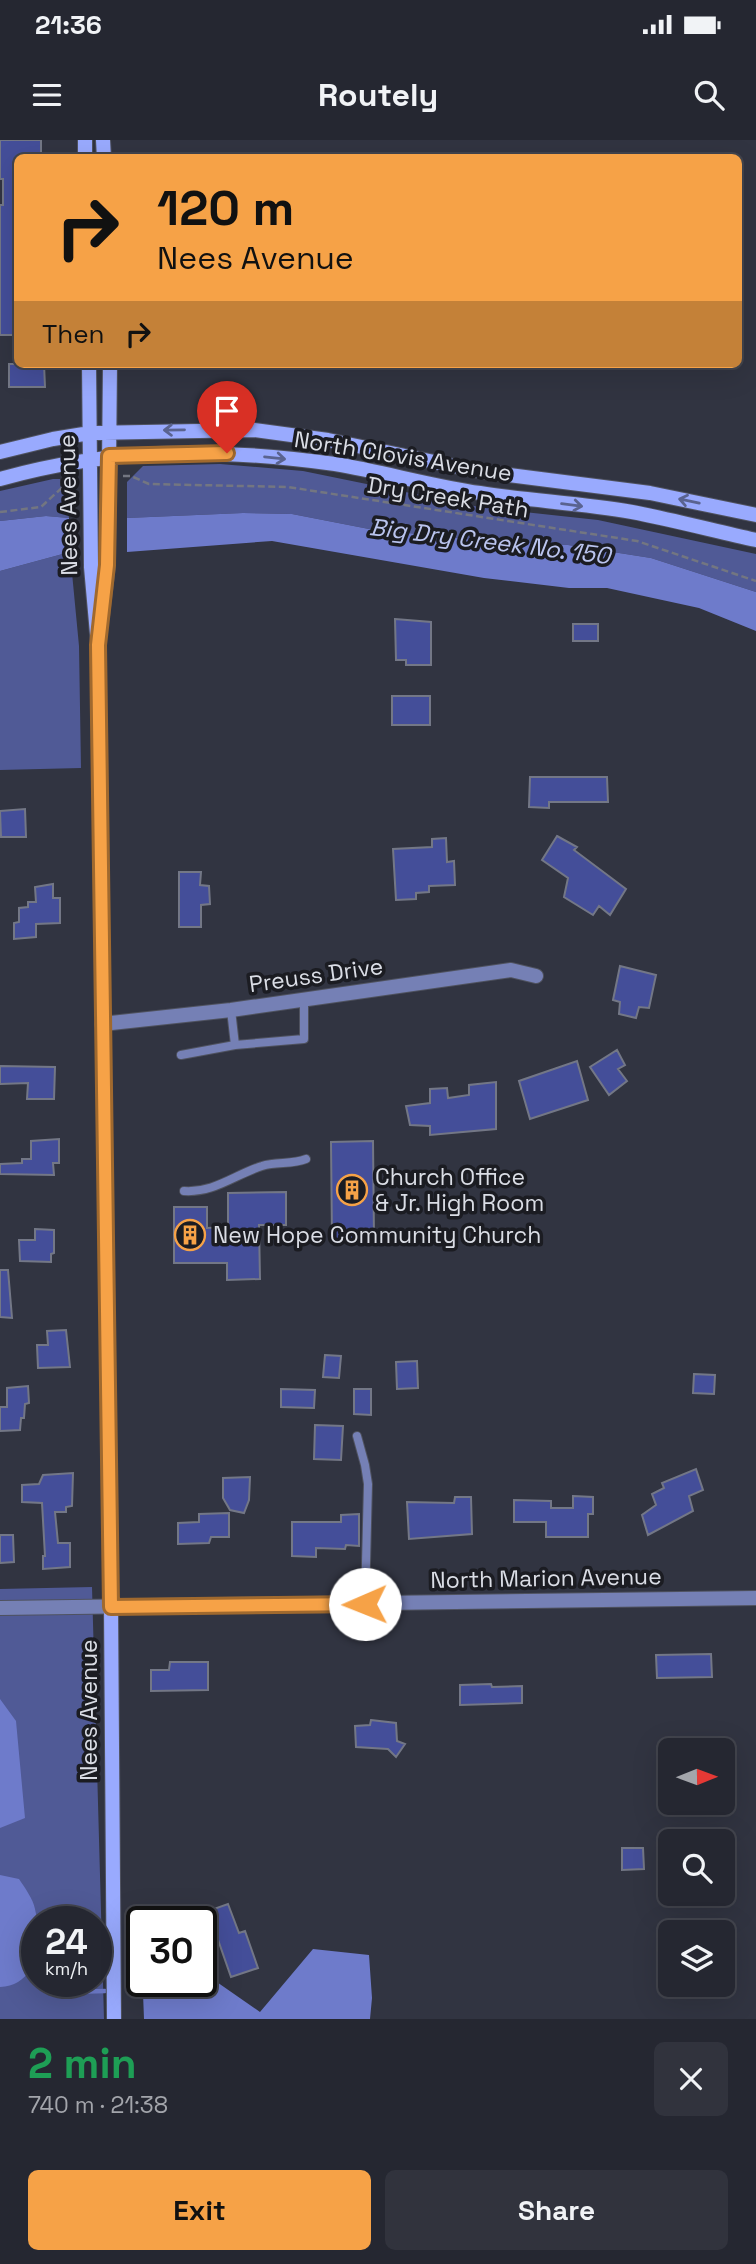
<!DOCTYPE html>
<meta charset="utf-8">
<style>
:root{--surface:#252731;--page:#31333d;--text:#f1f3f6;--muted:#a3a5ab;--line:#42444d;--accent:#f6a247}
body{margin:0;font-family:"Space Grotesk",sans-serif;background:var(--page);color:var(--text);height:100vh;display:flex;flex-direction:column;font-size:26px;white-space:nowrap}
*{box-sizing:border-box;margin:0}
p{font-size:23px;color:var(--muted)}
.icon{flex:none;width:38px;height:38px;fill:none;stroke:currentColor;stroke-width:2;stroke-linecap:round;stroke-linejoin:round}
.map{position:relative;height:1879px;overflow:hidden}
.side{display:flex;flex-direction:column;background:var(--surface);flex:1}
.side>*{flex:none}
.banner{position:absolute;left:14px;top:14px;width:728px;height:214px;border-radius:10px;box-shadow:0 7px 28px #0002,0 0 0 2px var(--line);background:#f6a247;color:#111;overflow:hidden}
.needle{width:46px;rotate:89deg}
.fabs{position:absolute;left:658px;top:1598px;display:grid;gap:14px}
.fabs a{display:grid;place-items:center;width:77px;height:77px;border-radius:10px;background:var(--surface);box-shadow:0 7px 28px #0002,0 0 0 2px var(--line);font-size:35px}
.speed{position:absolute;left:21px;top:1766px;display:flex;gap:14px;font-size:35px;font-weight:700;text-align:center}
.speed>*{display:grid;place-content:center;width:91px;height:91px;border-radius:50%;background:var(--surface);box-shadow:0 7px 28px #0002,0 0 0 2px var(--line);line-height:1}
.speed small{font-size:18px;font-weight:400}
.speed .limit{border:4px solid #111;border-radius:10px;background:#fff;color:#111}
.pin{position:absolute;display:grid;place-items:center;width:60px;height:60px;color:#fff;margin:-72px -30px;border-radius:50% 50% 50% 0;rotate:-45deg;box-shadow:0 0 7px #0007}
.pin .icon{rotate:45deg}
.me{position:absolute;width:77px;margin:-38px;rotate:269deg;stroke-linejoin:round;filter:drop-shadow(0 0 5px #0008)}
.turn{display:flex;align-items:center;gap:24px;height:147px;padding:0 28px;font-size:32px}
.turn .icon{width:91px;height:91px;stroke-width:2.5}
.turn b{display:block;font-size:49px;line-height:60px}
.then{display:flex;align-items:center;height:66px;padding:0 28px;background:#0003;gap:14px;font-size:26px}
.round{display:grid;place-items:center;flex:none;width:74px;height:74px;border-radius:10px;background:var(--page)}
.head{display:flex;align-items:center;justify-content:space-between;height:119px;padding:0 28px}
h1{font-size:42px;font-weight:700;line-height:52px;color:#1e9e55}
.cta{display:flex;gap:14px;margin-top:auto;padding:14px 28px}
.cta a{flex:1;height:80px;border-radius:10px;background:var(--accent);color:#111;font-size:28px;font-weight:700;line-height:80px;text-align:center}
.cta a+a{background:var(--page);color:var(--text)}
.status{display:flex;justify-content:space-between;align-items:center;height:49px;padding:0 35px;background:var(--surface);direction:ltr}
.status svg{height:19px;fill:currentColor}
header{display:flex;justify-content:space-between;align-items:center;height:91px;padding:0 28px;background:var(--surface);font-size:32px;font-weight:700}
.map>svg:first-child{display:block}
</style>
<div class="status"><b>21:36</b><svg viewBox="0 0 49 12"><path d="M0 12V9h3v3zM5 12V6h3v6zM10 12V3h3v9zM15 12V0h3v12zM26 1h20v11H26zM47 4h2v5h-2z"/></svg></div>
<header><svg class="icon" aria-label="menu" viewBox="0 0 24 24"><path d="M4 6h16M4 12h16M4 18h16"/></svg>Routely<svg class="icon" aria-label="search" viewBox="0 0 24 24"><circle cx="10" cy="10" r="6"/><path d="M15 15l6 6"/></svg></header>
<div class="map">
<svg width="756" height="1879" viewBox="0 0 756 1879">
<rect width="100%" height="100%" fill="#313441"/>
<!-- green -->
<path fill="#505a96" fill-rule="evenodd" d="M220 324 303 331 479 367 598 380 756 414V452L651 418 568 405 486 401 369 389 292 374 243 373 127 378V342L143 326Z
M53 339H60V346L66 351 69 378 46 376 0 381V351Z
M70 412 79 506 81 628 0 630V431Z
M92 1447 104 1879H0V1449ZM37 1782H96V1841H37Z"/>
<!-- water -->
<path fill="#6e7bcb" d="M243 373 292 374 369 389 486 401 568 405 651 418 756 452V491L699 468 607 448H569L484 438 272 401 127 412V378Z
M46 376 69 378 70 412 0 431V381Z
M0 1559 16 1581 25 1678 0 1688Z
M0 1735 19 1739C25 1748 33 1759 35 1769 42 1799 39 1846 0 1847Z
M313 1809 369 1815 372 1858 370 1879H144L143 1853 153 1841H201V1831L260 1872Z"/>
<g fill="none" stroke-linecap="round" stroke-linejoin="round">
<!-- stream -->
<path stroke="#6e7bcb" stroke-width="4.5" d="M54 1841 70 1852 105 1851
M131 1851 147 1852"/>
</g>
<!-- building -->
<path fill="#444e99" stroke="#737786" stroke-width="2" d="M0 0H41V18H18V195H0V65H3V39H0Z
M9 224H44L45 247H9Z
M395 479 431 482V525H406V520H396Z
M573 484H598V501H573Z
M392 556H430V585H392Z
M530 637H607L608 662H549V668L529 667Z
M25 669 26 697H1L0 671Z
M557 696 577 707 574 710 626 749 610 775 599 766 593 775 564 757 568 738 542 720Z
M446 698 447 722 454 721 455 745 429 746V752L416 753V759L396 760 393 709 432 707V699Z
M179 732H201L200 745 209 746 210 764 201 765V787H179Z
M53 744V758H60V783L36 784V797L14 799V783L19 782V768L28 767V762H36L35 747Z
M620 826 656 835 649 868 639 867 636 878 619 874 620 862 613 860Z
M617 910 625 925 618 929 627 941 609 955 590 927Z
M577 921 588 960 530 979 519 941Z
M0 926 55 927 54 959H27L28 943 0 944Z
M496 942V989L430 995V986L410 985 406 966 430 963V949L447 948 448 958 469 955V945Z
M59 999V1023H53L54 1035 0 1034V1024L22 1023V1019H31V1001Z
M373 1001 374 1099H332L331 1002Z
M286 1052V1085H259L260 1139 227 1140V1123H174V1067H207V1088L228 1087V1053Z
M35 1089 54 1090V1113L51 1114V1122L20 1121 19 1100H35Z
M0 1130H8L12 1178 0 1177Z
M66 1190 70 1227 38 1228 37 1205H48L47 1191Z
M325 1215 341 1216 339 1238 323 1237Z
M417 1221 418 1248 397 1249 396 1222Z
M694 1234 715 1235 714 1254 693 1253Z
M28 1246 29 1263 25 1264 24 1278H21L20 1290 0 1291V1267H7V1248Z
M281 1249 315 1250 314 1268 281 1267Z
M354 1249H371V1275L354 1274Z
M315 1285 343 1286 341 1320 314 1319Z
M696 1329 703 1350 689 1356 693 1371 648 1395 642 1375 656 1365 652 1354 664 1348 662 1343Z
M73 1333 72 1366 66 1367V1372H55L58 1403H70V1427L43 1429V1416H45L42 1363 22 1362V1345L39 1344 43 1335Z
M250 1337 249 1360 244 1373 230 1370 223 1358V1338Z
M573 1356 593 1357V1374H588V1397H546V1382H514V1360L551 1361V1368H573Z
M455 1357H471L472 1394 409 1399 407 1362 454 1363Z
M229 1373V1397H211L209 1403 178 1404V1383L199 1382V1374Z
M359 1374V1406L346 1405 345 1409 316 1408V1417L292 1416V1382H341V1375Z
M0 1395H13L14 1422 0 1423Z
M711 1514 712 1537 657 1538 656 1515Z
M170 1522H208V1550L151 1551V1530H169Z
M491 1544 492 1547 522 1546V1563L460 1565V1545Z
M371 1580 396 1583 397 1601 405 1604 396 1617 388 1609 356 1607 355 1586 370 1585Z
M622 1708H643L644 1729 622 1730Z
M228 1764 239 1793 245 1791 258 1828 231 1837 208 1771Z"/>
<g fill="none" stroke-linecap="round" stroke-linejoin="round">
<!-- service casing -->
<g stroke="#4f525f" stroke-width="10">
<path id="service" d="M231 870 235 905
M181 915 235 905 304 899V860
M184 1051C214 1053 234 1035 262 1026 276 1021 292 1025 306 1019
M357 1296 365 1325 368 1344 365 1463"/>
</g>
<!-- minor casing -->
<g stroke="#4f525f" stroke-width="16">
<path id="minor" d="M102 884 231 870 511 830 536 836
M0 1468 756 1458"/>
</g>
<!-- secondary casing -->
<g stroke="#4f525f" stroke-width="16">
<path id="secondary" d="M85 0V18
M103 0 104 18
M89 224 91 427 98 505 111 1467 114 1879
M0 312 53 299 90 293 254 290 328 300 478 331 650 353 756 375
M0 339C114 307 218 308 335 324 384 332 431 346 480 353 531 361 582 363 632 372 674 380 715 391 756 400
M102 476 108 425 110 224"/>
</g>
<!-- path -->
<path stroke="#737681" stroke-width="2.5" stroke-dasharray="7 3.5" stroke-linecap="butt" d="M123 336H131L149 344 288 347 637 401 756 441
M0 372 41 367 66 344 78 342"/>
<!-- service -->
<use href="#service" stroke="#7580b5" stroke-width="8"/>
<!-- minor -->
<use href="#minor" stroke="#7580b5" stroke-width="14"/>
<!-- secondary -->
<use href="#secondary" stroke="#99aafe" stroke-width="14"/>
</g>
<!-- one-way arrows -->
<defs><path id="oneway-shaft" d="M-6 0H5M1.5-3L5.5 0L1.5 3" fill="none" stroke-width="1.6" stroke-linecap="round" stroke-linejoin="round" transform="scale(1.75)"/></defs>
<g stroke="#5a6390">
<use href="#oneway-shaft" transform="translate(174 290) rotate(179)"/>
<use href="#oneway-shaft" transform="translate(275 318) rotate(6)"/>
<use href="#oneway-shaft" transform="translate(689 361) rotate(-168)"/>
<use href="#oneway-shaft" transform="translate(572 365) rotate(7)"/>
</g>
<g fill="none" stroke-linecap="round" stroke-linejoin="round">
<!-- route casing -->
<g stroke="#a0692e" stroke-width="18">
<path id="route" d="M227 313 109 316 107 425 98 505 111 1467 365 1464"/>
</g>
<!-- route -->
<use href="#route" stroke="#f6a247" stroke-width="12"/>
</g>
<!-- icons -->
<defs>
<g id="building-ring" transform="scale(1.575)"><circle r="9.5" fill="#1b1c22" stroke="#f6a247" stroke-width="1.5"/><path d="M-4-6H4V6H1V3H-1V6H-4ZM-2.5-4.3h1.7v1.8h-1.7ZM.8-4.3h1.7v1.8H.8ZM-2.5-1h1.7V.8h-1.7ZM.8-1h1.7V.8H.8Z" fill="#f6a247"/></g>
</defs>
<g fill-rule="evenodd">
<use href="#building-ring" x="352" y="1050"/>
<use href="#building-ring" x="190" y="1095"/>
</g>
<g text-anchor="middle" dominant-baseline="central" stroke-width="7" stroke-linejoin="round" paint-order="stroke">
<!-- street labels -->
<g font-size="23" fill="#dadde5" stroke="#1b1c22">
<text transform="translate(403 316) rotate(9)">North Clovis Avenue</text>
<text transform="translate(448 357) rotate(9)">Dry Creek Path</text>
<text transform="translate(68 365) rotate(-91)">Nees Avenue</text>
<text transform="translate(316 835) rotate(-8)">Preuss Drive</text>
<text transform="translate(546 1438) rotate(-1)">North Marion Avenue</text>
<text transform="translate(89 1570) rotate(-90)">Nees Avenue</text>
</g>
<!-- poi labels -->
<g font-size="23" fill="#dadde5" stroke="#1b1c22" text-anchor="start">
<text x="375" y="1037">Church Office<tspan x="375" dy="26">&amp; Jr. High Room</tspan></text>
<text x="213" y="1095">New Hope Community Church</text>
</g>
<!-- water labels -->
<g font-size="24" font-style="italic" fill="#bac4ee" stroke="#1b1c22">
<text transform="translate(490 401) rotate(7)">Big Dry Creek No. 150</text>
</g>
</g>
</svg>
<div class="fabs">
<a><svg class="needle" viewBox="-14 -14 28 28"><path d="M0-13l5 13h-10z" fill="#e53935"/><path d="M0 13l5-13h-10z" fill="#a3a5ab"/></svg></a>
<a><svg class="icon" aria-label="search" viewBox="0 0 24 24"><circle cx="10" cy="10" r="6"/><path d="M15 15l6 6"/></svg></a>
<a><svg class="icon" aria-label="layers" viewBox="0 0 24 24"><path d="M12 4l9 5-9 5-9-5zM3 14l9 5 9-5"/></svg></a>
</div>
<div class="speed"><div>24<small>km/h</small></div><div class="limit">30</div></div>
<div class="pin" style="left:227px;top:313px;background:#d93025"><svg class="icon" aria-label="arrive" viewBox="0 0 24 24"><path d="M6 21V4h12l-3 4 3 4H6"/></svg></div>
<svg class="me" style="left:365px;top:1464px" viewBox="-20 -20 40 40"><circle r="19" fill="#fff"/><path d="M0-13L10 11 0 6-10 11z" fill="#f6a247"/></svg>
<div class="banner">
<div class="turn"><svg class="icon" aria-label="right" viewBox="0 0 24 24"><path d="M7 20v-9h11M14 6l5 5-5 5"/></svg><div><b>120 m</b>Nees Avenue</div></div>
<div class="then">Then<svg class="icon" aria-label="right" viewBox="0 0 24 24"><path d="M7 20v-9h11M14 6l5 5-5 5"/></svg></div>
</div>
</div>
<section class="side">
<div class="head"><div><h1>2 min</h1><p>740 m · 21:38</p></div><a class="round"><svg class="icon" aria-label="close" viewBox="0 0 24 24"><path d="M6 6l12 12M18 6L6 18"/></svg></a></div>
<div class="cta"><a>Exit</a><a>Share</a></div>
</section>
